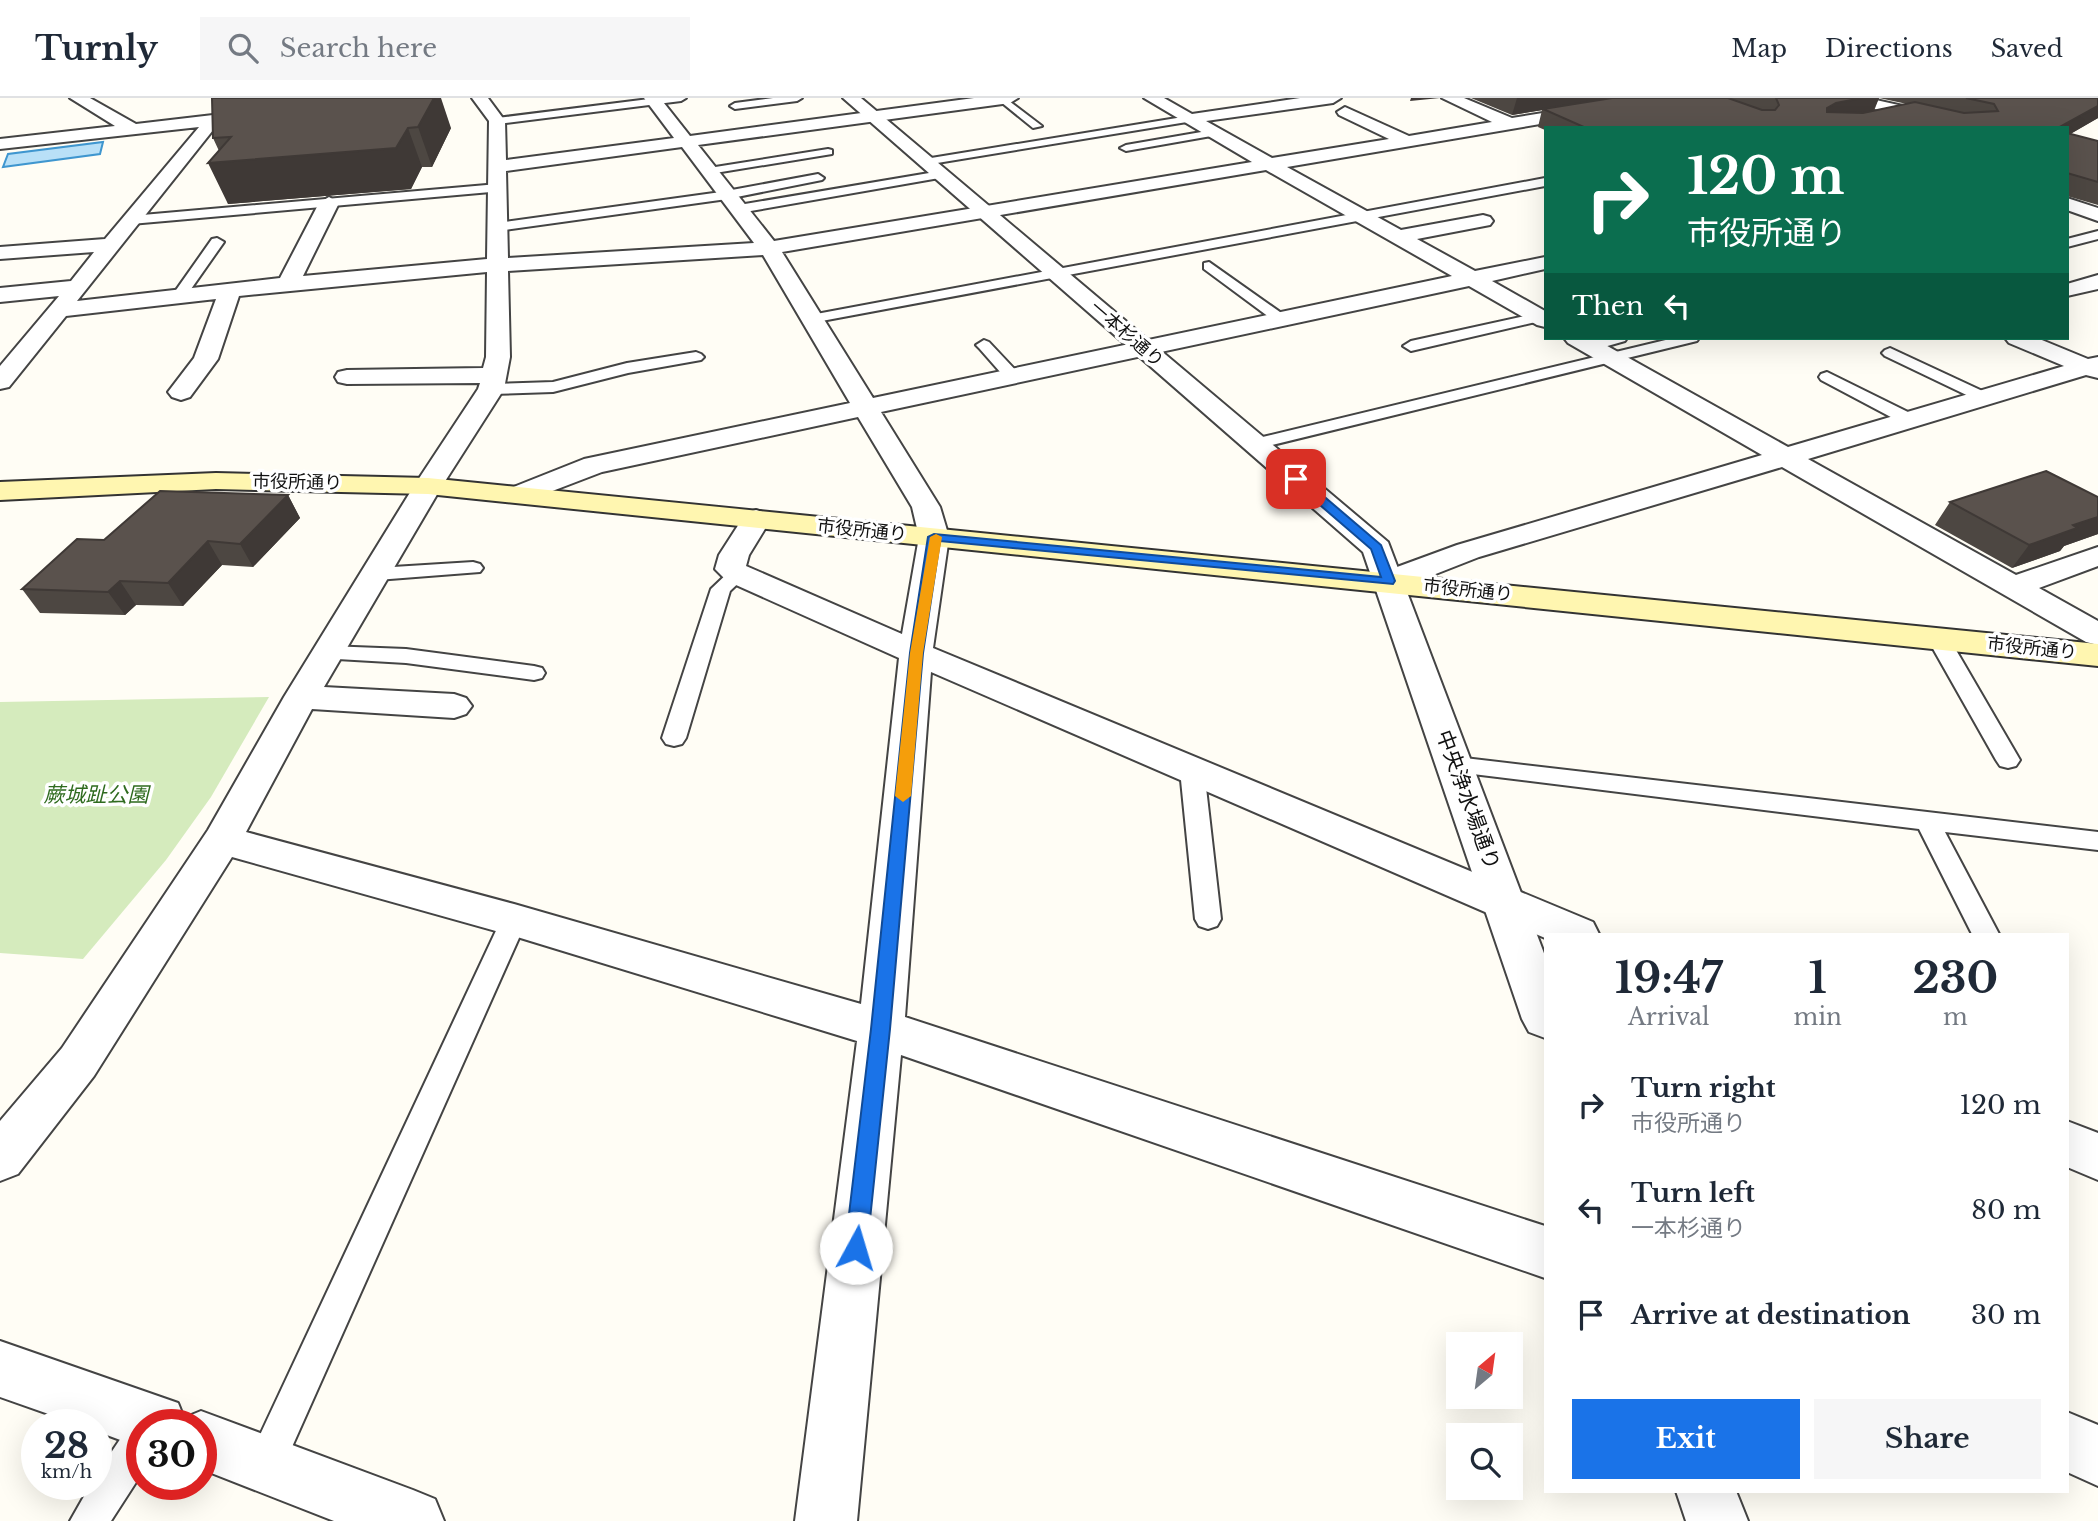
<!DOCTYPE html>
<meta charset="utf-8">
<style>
:root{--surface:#fff;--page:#f6f6f7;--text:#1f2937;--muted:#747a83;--line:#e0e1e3;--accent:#1a73e8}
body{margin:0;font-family:"Libre Baskerville","Noto Sans JP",serif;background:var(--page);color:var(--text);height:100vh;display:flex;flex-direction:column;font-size:26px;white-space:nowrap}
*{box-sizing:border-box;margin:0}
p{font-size:23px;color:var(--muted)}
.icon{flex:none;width:38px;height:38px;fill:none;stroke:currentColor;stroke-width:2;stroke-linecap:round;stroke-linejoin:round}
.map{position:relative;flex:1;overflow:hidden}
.details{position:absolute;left:1544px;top:835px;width:525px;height:560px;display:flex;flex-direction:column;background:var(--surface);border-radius:0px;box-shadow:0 7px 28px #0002}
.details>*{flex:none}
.hud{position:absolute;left:1544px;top:28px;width:525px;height:214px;border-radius:0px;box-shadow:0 7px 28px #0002;background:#0b6e4f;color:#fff;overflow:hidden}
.needle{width:46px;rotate:29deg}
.fabs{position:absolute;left:1446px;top:1234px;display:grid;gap:14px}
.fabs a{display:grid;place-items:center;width:77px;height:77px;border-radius:0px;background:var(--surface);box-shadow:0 7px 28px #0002;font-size:35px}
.speed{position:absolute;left:21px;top:1311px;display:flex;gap:14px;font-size:35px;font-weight:700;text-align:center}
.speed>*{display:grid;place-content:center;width:91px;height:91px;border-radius:50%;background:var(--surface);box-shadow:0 7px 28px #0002;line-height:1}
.speed small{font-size:18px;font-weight:400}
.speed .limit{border:10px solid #d22;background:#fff;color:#111}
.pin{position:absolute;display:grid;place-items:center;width:60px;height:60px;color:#fff;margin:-30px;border-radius:14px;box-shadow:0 4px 10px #0006}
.me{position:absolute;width:77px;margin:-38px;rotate:6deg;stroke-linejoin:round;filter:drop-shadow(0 0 5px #0008)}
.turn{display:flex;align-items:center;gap:24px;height:147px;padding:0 28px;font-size:32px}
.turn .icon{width:91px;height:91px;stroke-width:2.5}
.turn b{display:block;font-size:49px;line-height:60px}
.then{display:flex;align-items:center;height:66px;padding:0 28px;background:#0003;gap:14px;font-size:26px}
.eta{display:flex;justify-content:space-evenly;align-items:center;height:119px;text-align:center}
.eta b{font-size:42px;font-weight:800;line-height:49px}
.primary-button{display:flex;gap:14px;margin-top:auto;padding:14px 28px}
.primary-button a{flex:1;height:80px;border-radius:0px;background:var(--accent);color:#fff;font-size:28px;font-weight:800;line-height:80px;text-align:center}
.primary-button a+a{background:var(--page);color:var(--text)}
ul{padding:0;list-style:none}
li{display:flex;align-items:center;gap:21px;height:105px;padding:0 28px}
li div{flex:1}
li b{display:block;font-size:26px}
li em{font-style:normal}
header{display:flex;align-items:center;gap:42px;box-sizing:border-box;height:98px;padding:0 35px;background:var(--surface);border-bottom:2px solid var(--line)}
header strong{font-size:33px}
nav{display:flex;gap:38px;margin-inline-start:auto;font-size:24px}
.search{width:490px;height:63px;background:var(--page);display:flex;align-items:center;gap:18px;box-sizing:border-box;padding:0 24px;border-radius:0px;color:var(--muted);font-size:26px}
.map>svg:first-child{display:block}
</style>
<header>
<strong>Turnly</strong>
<div class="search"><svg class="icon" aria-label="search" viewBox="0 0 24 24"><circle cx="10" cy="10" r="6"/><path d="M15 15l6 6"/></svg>Search here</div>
<nav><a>Map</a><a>Directions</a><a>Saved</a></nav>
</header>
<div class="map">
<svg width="2098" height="1423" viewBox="0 0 2098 1423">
<rect width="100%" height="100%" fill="#fffdf5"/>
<!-- green -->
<path fill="#d5ebbd" d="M269 599 211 699 166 762 83 861 0 855V604Z"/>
<!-- water -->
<path fill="#b9e0f7" stroke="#3f96cf" stroke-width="2" d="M103 44 100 56 3 69 8 56Z"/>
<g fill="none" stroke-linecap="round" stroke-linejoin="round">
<!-- service casing -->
<g stroke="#444" stroke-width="4">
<path id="service" d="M657 0H686L681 3 497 26 492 23 497 20Z
M773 0H802L797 3 735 11 730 8 735 5Z
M996 0H1005L1042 28 1033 30Z
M1189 18 1193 19V23L925 67 919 64 925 61Z
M1213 32 1218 35 1217 37 1126 53 1120 50 1126 47Z
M828 51 832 52V56L709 76 703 73 709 70Z
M941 73 945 75V79L739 115 733 111 739 107Z
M818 76 824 80 822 82 727 101 497 133 491 129 497 125 721 94Z
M1545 80V88L811 225 804 221 811 217Z
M498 86 504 90 502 93 131 126 125 122 131 118Z
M2098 133V141L2067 149V141Z
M217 140 224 144 184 201H174V195L212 141Z
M1209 164 1287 219 1289 222 1287 225H1277L1204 171V165Z
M1539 215 1545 218 1544 222 1411 253 1403 248 1411 243Z
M1604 240H1627L1625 243 1590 253 1582 248 1585 245Z
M1674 240H1699L1697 243 1256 351 1247 346 1250 342Z
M984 242 989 244 1020 277 1022 280 1020 283H1008L979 250 976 247Z
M1890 250 1991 297 1993 300 1991 303H1979L1885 258 1882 255 1885 252Z
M696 254 701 256 704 259 701 262 628 275 553 294 491 296 483 291 491 286 553 284 627 265Z
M1827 274 1916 318 1918 322 1916 326H1904L1821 282 1819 279 1821 276Z
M473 464 480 466 483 470 480 474 377 482 370 480 367 476 370 472 377 470Z
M738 470 745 472 748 476 730 493 686 640 682 646 674 648 666 646 662 640 711 491 731 472Z
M1938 534 1945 535 1949 540 2020 662 2016 668 2008 670 2000 668 1996 662 1927 540 1931 535Z
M328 548 406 551 534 568 542 570 545 575 542 580 534 582 406 565 320 560 317 555 320 550Z
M1456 659 2098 734V752L1945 734 1999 836H1972L1919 731 1448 673 1444 667 1448 661Z
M1192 664 1200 666 1204 672 1221 821 1217 828 1208 831 1199 828 1195 821 1180 672 1184 666Z
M514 812 523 815 527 822 279 1378 266 1384 253 1378 247 1365 253 1352 501 822 505 815Z
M142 1322 152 1326H142V1375L111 1423H70L91 1386H96V1377L129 1328Z"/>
</g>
<!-- minor casing -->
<g stroke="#444" stroke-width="4">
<path id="minor" d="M70 0H90L136 26 213 17 221 22 77 203 280 180 319 105 329 99 339 105 303 178 487 161 489 23 472 0H488L505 23 506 62 674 40 644 0H660L690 38 974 0H1018L1010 5 698 47 774 143 1252 64 1144 0H1164L1192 16 1300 0H1341L1333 5 1206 23 1272 60 1389 41 1339 17 1337 14 1345 9 1409 38 1492 24 1442 0H1464L1512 20 1635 0H1672L1664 5 1287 69 1401 132 1483 117 1490 119 1493 123 1490 127 1417 141 1475 173 1545 159V171L1492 183 1545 213V229L1537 227 1469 188 881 314 940 409 949 439 933 550 1593 824 1599 836H1545V840L931 574 905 919 1545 1128V1180L901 957 857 1423H795L857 943 514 838 232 759 94 978 18 1076 0 1083V1023L62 950 208 732 284 599 414 388 478 291 480 285 347 286 338 284 335 279 338 274 347 272 483 270 486 259 487 174 239 198 218 261 190 299 181 302 172 299 168 294 194 260 216 201 66 218 9 289 0 291V268L59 198 0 204V190L71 183 94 154 0 161V149L105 141 199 29 0 51V41L115 28ZM682 49 754 145 508 160 506 73ZM1266 72 1452 178 873 300 782 154ZM763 157 850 305 584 361 511 390 507 396 511 402 521 405 602 374 858 319 912 409 919 439 902 536 746 468 749 457 771 421 766 415 756 412 746 415 719 457 715 471 727 483 899 560 861 906 514 806 246 734 312 611 454 620 466 616 472 608 466 600 454 596 324 589 442 388 504 291 510 259 508 173Z
M2067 100 2098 110V123L2067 112Z
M2098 177V191L2067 198V186Z
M1564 240H1593L1788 349 2064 268 2009 245 2005 240H2037L2088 261 2098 259V280L2086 277 1808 361 2016 477 2098 449V468L2039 490 2098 523V547L2086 544 1782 369 1479 459 1400 490 1389 492 1378 490 1373 483 1378 476 1457 447 1762 357 1568 245Z
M2067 1023 2098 1035V1082L2067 1069Z
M0 1243 178 1305 184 1320 201 1313 413 1392 435 1401 444 1423H334L201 1371V1326H142V1350L96 1333V1326H77L0 1299Z
M2067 1314 2098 1327V1388L2067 1374Z"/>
</g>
<!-- tertiary casing -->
<g stroke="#444" stroke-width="4">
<path id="tertiary" d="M843 0H861L1388 444 1545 858V940L1529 934 1522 921 1363 454Z
M1838 0H1867L1984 26 1986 30H1955L1840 3Z
M1676 1393H1736L1748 1423H1686Z"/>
</g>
<!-- secondary casing -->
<g stroke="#333" stroke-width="4">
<path id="secondary" d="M216 375 428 380 2098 546V568L428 396 216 391 0 402V384Z"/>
</g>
<!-- service -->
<use href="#service" fill="#fff" fill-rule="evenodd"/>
<!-- minor -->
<use href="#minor" fill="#fff" fill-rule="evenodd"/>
<!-- tertiary -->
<use href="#tertiary" fill="#fff" fill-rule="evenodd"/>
<!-- secondary -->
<use href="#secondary" fill="#fff6b0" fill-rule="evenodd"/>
</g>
<!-- wall -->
<path fill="#4d4742" d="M212 0 451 30 432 69H422L411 91 228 106 219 53 213 40Z
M1471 0H1879L1874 13 1907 6 1879 0H2098V20L2070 36 2098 43V107L2067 98V30H1545V32L1538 29 1542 12 1512 17Z
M288 397 300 420 253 469 222 467 183 508 136 507 125 517 40 515 22 491 104 442Z
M2098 399V436L2064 448 2060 453 2012 470 1935 427 1950 404Z"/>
<!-- shaded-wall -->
<path fill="#3f3936" d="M434 0H441L451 30 432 69 418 29Z
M1411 0H1440L1410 3Z
M1517 0H1619L1512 17Z
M1862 0H1879L1873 13 1820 28 1827 10 1836 5Z
M2098 8V20L2067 38V30H2058Z
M408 30 422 69 411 91 228 106 208 65Z
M288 397 300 420 253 469 240 446Z
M2098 419V436L2064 448 2060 453 2012 470 2029 447 2073 427Z
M208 443 222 467 183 508 168 485Z
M120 483 136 507 125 517 108 494Z"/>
<!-- building -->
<path fill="#5a524d" stroke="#3f3936" stroke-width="2" d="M212 0H434L418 29 408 30 396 50 208 65 231 39 213 40Z
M1612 0H1728L1762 12H1775L1779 7 1776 0H1862L1836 5 1827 10V14L1863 15 1915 4 1964 15 1998 13 1994 6 1966 0H2098V8L2058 30H1586L1543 11Z
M2067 35 2098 43V84L2067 75Z
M2046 373 2098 399V419L2073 427 2077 430 2029 447 1950 404Z
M160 393 288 397 240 446 208 443 168 485 120 483 108 494 22 491 77 441 104 442Z"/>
<!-- route -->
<path fill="#1a73e8" stroke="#114b97" stroke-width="2" d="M1292 378H1300L1381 447 1395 483 1393 486 940 443 923 555 890 931 867 1150 864 1157 856 1160 849 1157 845 1150 871 931 910 555 928 439 934 436 1381 479 1371 451 1292 383Z"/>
<!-- slow -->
<path fill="#f59e0b" d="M936 436 942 439 923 555 911 698 903 704 895 698 910 555 930 439Z"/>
<g text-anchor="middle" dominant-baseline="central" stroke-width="7" stroke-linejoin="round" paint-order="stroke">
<!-- far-street labels -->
<g font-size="18" fill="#111" stroke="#fff">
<text transform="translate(1127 236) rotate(41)">一本杉通り</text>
<text transform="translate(297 384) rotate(1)">市役所通り</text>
<text transform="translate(862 432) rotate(6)">市役所通り</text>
<text transform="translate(1468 492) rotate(6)">市役所通り</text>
<text transform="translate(2032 550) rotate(6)">市役所通り</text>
</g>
<!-- park labels -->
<g font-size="21" font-style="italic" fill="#2f6b1f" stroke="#fff">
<text x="96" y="697">蕨城趾公園</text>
</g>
<!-- street labels -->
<g font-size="21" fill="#111" stroke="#fff">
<text transform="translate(1468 702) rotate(70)">中央浄水場通り</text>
</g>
</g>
</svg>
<div class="fabs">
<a><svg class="needle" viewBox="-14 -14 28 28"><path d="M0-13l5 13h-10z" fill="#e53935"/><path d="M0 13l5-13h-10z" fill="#747a83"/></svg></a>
<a><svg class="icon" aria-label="search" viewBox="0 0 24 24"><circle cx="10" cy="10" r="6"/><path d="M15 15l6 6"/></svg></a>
</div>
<div class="speed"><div>28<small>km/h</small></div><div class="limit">30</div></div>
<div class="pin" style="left:1296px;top:381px;background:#d93025"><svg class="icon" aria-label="arrive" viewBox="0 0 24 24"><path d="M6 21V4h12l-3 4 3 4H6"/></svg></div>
<svg class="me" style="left:856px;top:1150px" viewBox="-20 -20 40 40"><circle r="19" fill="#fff"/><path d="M0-13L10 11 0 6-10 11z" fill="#1a73e8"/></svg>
<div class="hud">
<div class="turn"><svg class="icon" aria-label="right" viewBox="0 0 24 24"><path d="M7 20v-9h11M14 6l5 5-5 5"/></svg><div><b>120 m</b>市役所通り</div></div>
<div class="then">Then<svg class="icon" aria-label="left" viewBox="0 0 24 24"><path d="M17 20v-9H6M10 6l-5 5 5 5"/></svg></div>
</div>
<section class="details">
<div class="eta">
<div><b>19:47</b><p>Arrival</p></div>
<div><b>1</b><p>min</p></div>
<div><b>230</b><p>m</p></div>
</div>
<ul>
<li><svg class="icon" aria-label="right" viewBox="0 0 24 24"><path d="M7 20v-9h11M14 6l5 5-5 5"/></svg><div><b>Turn right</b><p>市役所通り</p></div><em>120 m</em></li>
<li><svg class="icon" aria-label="left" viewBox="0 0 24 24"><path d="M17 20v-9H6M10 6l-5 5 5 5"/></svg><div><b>Turn left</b><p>一本杉通り</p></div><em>80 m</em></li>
<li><svg class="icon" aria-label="arrive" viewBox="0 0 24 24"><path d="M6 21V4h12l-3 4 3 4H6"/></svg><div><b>Arrive at destination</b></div><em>30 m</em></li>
</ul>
<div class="primary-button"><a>Exit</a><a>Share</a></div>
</section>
</div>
